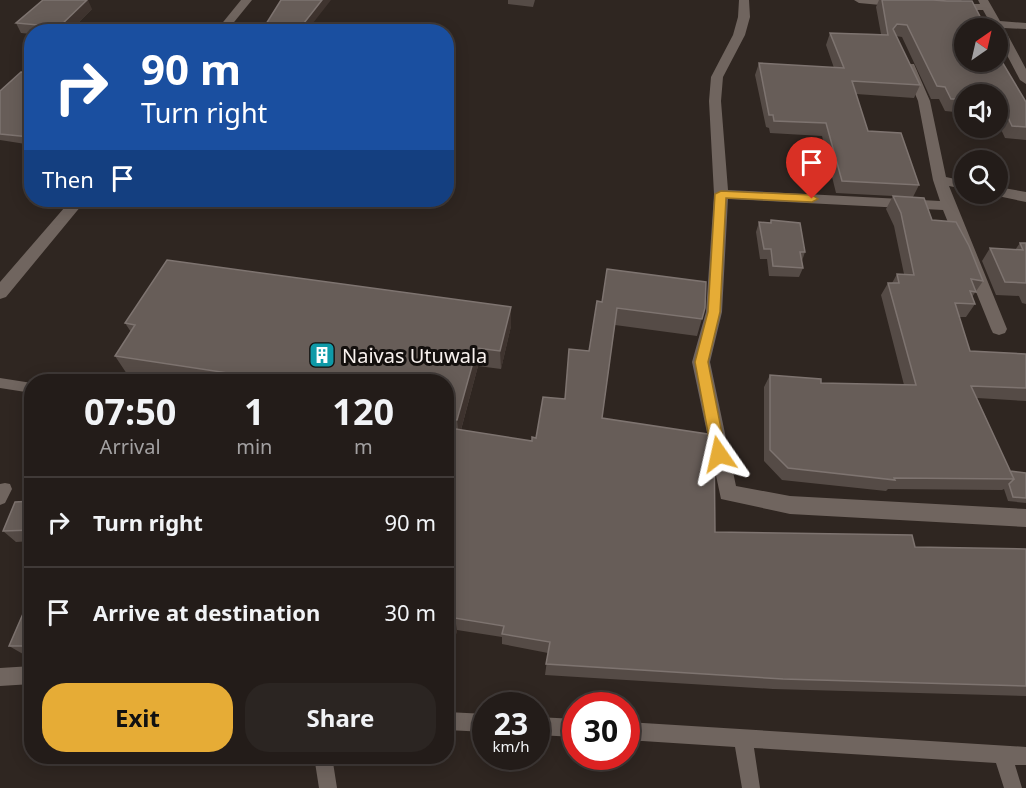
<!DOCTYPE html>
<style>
:root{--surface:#231c19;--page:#2b2522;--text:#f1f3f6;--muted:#a3a1a2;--line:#403a38;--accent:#e6ac36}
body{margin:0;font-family:"Noto Sans",sans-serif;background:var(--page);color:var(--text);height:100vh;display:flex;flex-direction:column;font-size:22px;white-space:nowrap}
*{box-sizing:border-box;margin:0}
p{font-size:20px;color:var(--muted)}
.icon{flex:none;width:33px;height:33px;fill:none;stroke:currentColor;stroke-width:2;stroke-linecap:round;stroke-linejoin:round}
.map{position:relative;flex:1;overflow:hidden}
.panel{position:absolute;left:24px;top:374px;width:430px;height:390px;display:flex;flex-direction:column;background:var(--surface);border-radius:24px;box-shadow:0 3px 15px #0003,0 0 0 2px var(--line)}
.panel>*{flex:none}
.banner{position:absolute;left:24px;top:24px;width:430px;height:183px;border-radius:24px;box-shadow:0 3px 15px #0003,0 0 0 2px var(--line);background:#1a4fa0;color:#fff;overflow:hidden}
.needle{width:39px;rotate:34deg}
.controls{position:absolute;left:954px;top:18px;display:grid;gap:12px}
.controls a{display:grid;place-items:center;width:54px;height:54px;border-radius:50%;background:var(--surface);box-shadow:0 3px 15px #0003,0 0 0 2px var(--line);font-size:30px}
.speed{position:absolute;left:472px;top:692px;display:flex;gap:12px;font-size:30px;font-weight:700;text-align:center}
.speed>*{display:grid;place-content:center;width:78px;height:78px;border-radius:50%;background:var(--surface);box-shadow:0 3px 15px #0003,0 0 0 2px var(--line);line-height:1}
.speed small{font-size:15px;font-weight:400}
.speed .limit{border:9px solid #d22;background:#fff;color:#111}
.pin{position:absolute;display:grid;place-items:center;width:51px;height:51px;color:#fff;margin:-62px -26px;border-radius:50% 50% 50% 0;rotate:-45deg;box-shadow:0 0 6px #0007}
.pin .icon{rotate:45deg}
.me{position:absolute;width:66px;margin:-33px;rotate:349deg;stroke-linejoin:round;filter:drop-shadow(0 0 4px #0008)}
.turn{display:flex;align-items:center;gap:21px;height:126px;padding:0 18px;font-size:27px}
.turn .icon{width:78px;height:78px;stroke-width:2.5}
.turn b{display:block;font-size:42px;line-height:51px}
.then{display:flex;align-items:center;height:57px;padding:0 18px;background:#0003;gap:12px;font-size:22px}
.eta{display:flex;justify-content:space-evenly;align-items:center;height:102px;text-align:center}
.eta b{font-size:36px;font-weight:700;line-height:42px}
.button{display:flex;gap:12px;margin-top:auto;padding:12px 18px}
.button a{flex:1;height:69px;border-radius:24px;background:var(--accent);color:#111;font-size:24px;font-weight:700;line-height:69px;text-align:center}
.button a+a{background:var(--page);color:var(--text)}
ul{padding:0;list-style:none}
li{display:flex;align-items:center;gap:18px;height:90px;padding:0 18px;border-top:2px solid var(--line)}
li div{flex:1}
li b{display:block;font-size:22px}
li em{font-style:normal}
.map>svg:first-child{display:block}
</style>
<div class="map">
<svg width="1026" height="788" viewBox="0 0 1026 788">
<rect width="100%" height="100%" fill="#2f2621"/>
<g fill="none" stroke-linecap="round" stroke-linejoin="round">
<!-- service -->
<path fill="#70655f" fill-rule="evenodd" d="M0 378 32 383V393L0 388Z
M5 483 10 484 12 489 5 503 0 505V484Z
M32 666V684L0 686V668Z
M447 712 486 714V732L447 730Z
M537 717 576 719V737L537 735Z
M627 722 1026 747V765H1015L1022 788H1004L996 763 754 748 760 788H742L735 747 627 740Z
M314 756H332L337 788H319Z"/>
<!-- minor -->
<path fill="#70655f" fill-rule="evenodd" d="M241 0H252L226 32H215Z
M739 0H749L750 17 745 35 723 77 721 101 728 190 940 201 933 180 918 101 904 67 906 64H914L930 101 946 177 964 181V189L949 186 1007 329 1005 333 999 335 993 333 991 329 943 210 728 199 722 312 710 362 736 486 790 496 1026 509V527L790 514 721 499 692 362 706 312 714 194 709 101 711 77 733 35 738 17Z
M854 0H894L907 4 902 7 859 3Z
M978 0H988L1000 21 1026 23V29L1004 28 1026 69V84L1020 80 998 38V28H993L983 10H953L948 7 953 4H980Z
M998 187 1026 192V202L993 195 992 194H998Z
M71 200H86L6 297 0 299V282Z"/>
</g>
<!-- wall -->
<path fill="#554b46" d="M508 0H535L533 7 508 4Z
M879 0H962L961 1 985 26 984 28H964L1026 102V140L1005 138 998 123V94H964V118H957L955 112 945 111 939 99H931L902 37 896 36 920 85 914 98 856 94 868 131 919 185 913 197 983 281 972 297 975 304 966 317H959L970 351 1026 354V401L977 398 1010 471 1026 473V503L1008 501 1004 489 1002 490 888 489 886 491 782 480 764 461V387L770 375 821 383 904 385 881 295 888 283H892L897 274H904L894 226 886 209 893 196 836 193 822 136 770 133 769 128 766 127 755 75 759 63 834 68 826 45 830 33 881 34 876 7Z
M92 9 69 32H32V34L21 33 16 23Z
M32 73V145L0 140V91Z
M123 200H176L170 208 124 201Z
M771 220 805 252 802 261 803 268 799 277 769 276 767 259H760L756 232 759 222 770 223Z
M1020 243H1026V304L1022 303 1019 296 996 295 982 261 990 248 1015 250Z
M597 301 705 308 697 336 615 325 602 418 715 532 915 547 1026 549V696L773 689 545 675 548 653 502 644V637L457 630 453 648 447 647V439L448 436H447V381H170L127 374 115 356 131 332 125 323 511 307V326L501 369 478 366 461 430 532 441 536 438 564 399 589 351Z
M32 501V541L16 542 3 531Z
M32 593V654H23L9 646Z"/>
<!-- shaded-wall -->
<path fill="#3f342f" d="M88 0 92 9 69 32H61L59 27Z
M322 0H331L306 32H297Z
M166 200H176L170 208Z
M511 307V326L501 369 500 351Z
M477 348 478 366 459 437 457 420Z
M455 618 457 630 453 648 451 637Z"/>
<!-- building -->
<path fill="#675d58" stroke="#7e7470" stroke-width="1.5" d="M43 0H87L59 27 16 23Z
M281 0H322L297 32H261Z
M882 0H933L947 1H972L985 26H982L983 28H964V62H998V55L1026 102V127L1012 126 1003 107H998V94H964V105L961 99H951L945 87 937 86 907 25 897 24 893 29 920 85 852 81 868 131 901 133 919 185 842 181 826 123 774 121 773 115H769L759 63 844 68 830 33 888 35Z
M21 72 32 73V107L29 109 32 110V136L30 137 0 134V91Z
M893 196 924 198 932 220 956 222 969 246 983 281 971 279 976 292 970 291 975 304 955 303 970 351 1026 354V388L971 386 1014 479 894 478 895 480 788 468 770 450V375L821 379V383L916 385 888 283H899L897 274 914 275 901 213Z
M771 220 800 223 805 252H800L803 268 773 266 771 249H764L759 222 771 223Z
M1020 243H1026V283L1005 282 990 248 1023 250Z
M167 260 511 307 500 351 477 348 457 420 447 419V381H280L115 356 135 325 125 323Z
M607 269 706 282 705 308 702 319 617 308 602 418 714 435 715 532 912 535 915 547 1026 549V686L783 679 546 664 550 642 502 634 504 626 455 618 451 637H447V439L450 428 532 441V437L536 438 543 397 565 399 569 349 589 351 597 301 602 302Z
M1010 471 1026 473V498L1013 497 1009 484 1014 479Z
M32 501V530L3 531 15 502Z
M32 593V646H9Z"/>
<!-- route -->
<path fill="#e6ac36" stroke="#967023" stroke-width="1.5" d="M721 191 812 195 818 199 812 202 726 198 720 312 708 362 726 454 724 459H714L712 454 695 362 708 312 715 194Z"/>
<!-- icons -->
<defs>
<g id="building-square" transform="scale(1.35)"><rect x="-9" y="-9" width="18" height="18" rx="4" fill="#0f9aa8" stroke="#14100e"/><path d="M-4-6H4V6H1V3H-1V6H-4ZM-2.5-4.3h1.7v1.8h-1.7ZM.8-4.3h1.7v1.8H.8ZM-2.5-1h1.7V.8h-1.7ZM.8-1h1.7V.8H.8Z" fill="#fff"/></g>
</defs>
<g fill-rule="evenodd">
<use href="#building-square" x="322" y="355"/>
</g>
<g text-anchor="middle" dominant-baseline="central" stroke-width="6" stroke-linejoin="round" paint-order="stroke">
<!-- poi labels -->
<g font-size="20" fill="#f9f2ef" stroke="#14100e" text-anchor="start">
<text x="342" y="355">Naivas Utuwala</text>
</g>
</g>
</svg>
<div class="controls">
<a><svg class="needle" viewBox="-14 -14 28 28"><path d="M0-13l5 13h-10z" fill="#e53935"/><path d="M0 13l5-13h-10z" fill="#a3a1a2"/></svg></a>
<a><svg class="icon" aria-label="sound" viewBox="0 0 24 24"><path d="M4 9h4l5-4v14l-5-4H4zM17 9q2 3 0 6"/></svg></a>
<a><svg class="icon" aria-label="search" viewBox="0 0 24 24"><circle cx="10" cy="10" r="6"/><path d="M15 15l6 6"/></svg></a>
</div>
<div class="speed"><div>23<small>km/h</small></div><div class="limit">30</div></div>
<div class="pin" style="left:812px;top:199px;background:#d93025"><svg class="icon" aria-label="arrive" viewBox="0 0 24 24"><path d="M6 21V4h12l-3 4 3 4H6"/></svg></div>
<svg class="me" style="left:719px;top:454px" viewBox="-20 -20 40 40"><path d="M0-17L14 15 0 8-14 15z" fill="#e6ac36" stroke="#fff" stroke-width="4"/></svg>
<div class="banner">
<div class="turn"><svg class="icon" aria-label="right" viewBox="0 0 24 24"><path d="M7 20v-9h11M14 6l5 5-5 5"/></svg><div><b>90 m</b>Turn right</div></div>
<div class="then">Then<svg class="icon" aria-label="arrive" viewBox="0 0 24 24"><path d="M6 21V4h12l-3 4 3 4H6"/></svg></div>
</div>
<section class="panel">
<div class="eta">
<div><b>07:50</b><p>Arrival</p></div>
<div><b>1</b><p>min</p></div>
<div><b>120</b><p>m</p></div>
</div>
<ul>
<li><svg class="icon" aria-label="right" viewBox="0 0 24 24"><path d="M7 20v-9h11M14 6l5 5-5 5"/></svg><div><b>Turn right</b></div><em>90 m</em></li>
<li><svg class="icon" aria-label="arrive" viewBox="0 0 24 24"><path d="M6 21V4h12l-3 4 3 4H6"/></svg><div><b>Arrive at destination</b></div><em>30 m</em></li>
</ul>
<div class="button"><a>Exit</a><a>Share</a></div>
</section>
</div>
